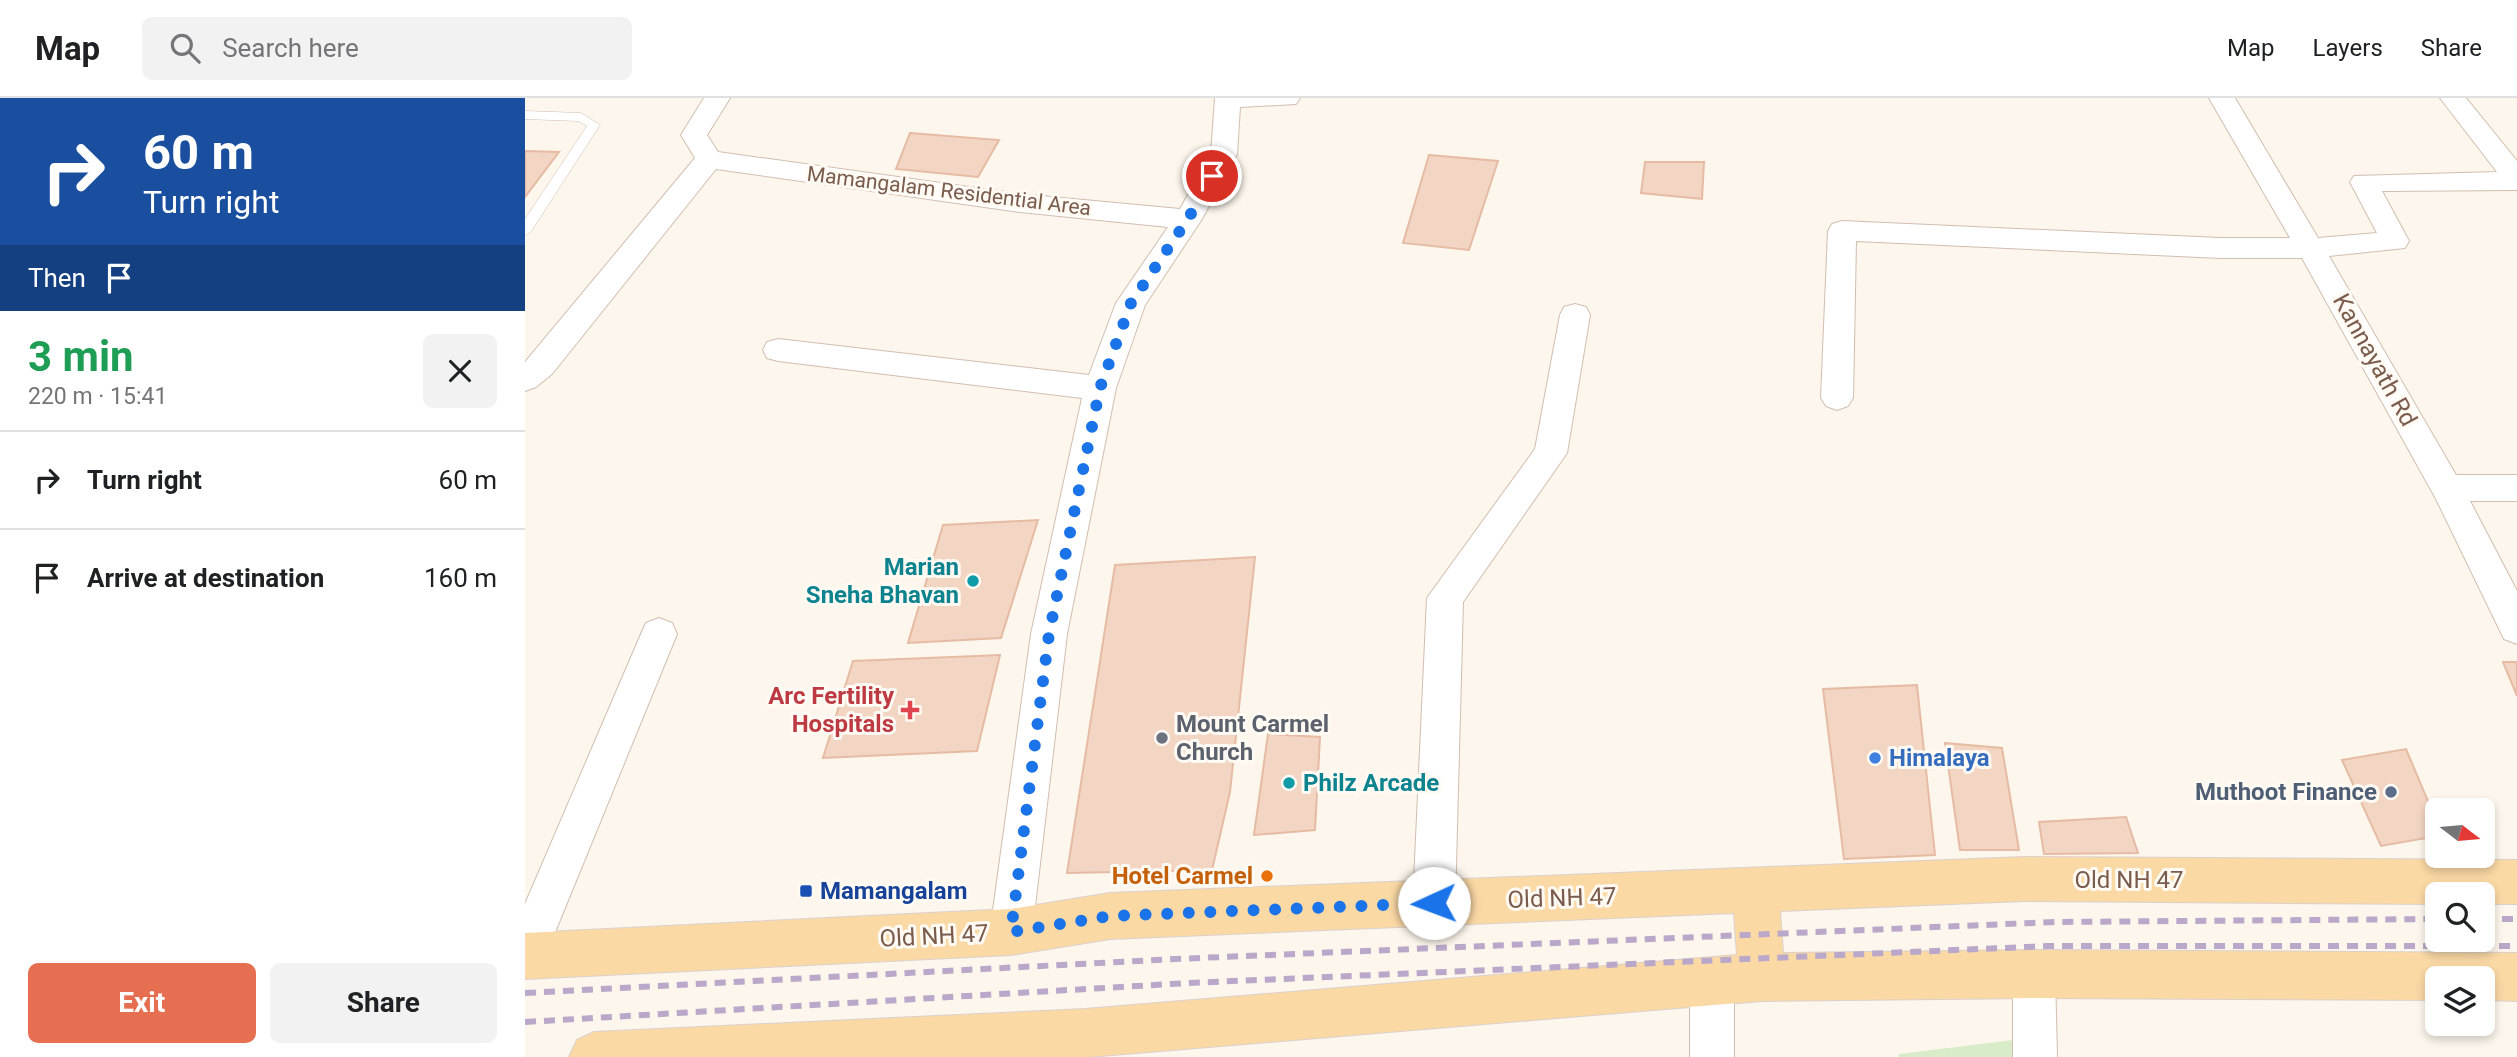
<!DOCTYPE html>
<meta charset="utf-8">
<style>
:root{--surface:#fff;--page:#f2f2f2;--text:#202124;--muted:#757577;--line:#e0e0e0;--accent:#e76f51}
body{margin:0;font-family:Roboto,sans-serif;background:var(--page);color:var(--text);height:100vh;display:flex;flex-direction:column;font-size:26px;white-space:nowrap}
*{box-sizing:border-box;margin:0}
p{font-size:23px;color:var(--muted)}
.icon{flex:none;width:38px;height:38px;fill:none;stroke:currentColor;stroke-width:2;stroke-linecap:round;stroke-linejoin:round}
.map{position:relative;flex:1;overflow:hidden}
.panel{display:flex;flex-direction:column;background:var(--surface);width:525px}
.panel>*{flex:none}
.top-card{background:#1a4fa0;color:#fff;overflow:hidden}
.needle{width:46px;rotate:106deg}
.buttons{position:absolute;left:1900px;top:700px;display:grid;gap:14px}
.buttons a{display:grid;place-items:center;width:70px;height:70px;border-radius:10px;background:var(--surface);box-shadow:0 4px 10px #0003;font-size:35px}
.pin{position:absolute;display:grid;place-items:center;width:60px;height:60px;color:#fff;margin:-30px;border:4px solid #fff;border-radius:50%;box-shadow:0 2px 7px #0007}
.me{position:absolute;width:77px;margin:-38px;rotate:268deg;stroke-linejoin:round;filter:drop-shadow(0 0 5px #0008)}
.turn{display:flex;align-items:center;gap:24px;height:147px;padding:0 28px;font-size:32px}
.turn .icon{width:91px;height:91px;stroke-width:2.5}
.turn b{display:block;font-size:49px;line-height:60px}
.then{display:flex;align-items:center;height:66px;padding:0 28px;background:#0003;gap:14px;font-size:26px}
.round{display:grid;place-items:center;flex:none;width:74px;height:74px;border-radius:10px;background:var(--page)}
.headline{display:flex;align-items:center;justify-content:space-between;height:119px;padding:0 28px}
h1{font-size:42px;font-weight:700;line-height:52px;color:#1e9e55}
.primary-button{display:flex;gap:14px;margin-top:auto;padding:14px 28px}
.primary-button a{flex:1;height:80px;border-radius:10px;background:var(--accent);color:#fff;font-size:28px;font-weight:700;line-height:80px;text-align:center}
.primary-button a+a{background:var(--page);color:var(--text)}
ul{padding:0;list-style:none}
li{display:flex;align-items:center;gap:21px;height:98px;padding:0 28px;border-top:2px solid var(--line)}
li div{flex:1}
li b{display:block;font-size:26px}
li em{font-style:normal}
header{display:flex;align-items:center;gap:42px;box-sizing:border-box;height:98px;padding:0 35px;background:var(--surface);border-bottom:2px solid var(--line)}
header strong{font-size:33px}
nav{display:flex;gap:38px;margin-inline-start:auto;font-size:24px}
.search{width:490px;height:63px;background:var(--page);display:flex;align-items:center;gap:18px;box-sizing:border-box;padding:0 24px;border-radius:10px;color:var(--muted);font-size:26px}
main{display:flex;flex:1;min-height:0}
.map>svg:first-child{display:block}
</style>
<header>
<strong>Map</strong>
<div class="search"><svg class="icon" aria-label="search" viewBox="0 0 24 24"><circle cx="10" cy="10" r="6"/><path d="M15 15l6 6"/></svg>Search here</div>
<nav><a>Map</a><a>Layers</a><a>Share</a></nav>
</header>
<main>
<section class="panel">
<div class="top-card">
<div class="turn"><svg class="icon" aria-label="right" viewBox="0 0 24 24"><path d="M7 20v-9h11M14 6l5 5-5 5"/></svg><div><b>60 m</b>Turn right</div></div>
<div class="then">Then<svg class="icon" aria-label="arrive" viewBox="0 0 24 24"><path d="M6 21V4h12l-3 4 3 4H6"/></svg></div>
</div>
<div class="headline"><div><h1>3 min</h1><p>220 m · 15:41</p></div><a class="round"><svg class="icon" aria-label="close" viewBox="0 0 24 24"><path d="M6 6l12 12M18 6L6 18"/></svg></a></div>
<ul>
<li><svg class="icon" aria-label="right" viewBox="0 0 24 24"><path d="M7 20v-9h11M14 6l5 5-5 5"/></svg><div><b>Turn right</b></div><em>60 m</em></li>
<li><svg class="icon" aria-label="arrive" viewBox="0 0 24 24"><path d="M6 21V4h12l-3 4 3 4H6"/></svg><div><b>Arrive at destination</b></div><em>160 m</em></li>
</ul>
<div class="primary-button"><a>Exit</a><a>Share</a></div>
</section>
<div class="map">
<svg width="1992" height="959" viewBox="0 0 1992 959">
<rect width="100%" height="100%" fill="#fdf6ec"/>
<!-- green -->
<path fill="#d8ecc9" d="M1522 938 1529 959H1374V956Z"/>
<!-- building -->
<path fill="#f3d5c3" stroke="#e6bba3" stroke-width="2" d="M385 35 474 42 453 79 371 71Z
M0 53 34 54 0 99Z
M904 57 973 63 944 152 878 145Z
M1120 64H1179L1177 101 1116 95Z
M513 422 476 540 383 545 418 427Z
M730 459 705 694 687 772 542 775 590 467Z
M475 557 452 653 298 660 328 563Z
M1978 564H1992V598Z
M1392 587 1410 757 1319 761 1298 591Z
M743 636 795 639 790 732 729 737Z
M1420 645 1477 650 1494 752H1435Z
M1881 651 1913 727V738L1856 748 1817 662Z
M1601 719 1613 755 1519 756 1514 724Z"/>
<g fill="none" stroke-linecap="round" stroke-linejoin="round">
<!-- lane casing -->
<g stroke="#d1beb0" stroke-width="1">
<path id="lane" d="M0 13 56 15 75 27 5 135 0 137V121L62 28 53 23 0 21Z"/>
</g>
<!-- street casing -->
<g stroke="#d1beb0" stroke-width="2">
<path id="street" d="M179 0H205L182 37 193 54 495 96 655 111 686 56 690 0H775L771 6 715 9 712 56 677 121 620 207 591 290 542 536 507 834 501 849 486 855 471 849 465 834 506 536 557 300 253 263 242 260 238 252 242 244 253 241 564 277 591 205 643 129 495 114 191 71 27 276 11 289 0 293V264L170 60 156 37Z
M1684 0H1710L1793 140 1852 135 1825 84 1829 78 1972 74 1915 0H1941L1992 63V92L1857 93 1884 143 1880 150 1804 158 1931 377H1992V403H1945L1992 493V546L1979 541 1911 401 1777 160H1695L1331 143 1328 300 1323 308 1312 312 1301 308 1296 300 1303 133 1307 126 1317 123 1695 140H1765Z
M1050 206 1061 209 1065 217 1042 355 938 504 930 805 924 820 909 826 894 820 888 805 902 500 1010 351 1035 217 1039 209Z
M134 520 147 525 152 536 15 871 0 877V806L116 536 121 525Z
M1509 855 1524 861 1530 876 1532 959H1488V876L1494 861Z
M1187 861 1202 868 1209 883V959H1165V883L1172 868Z"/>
</g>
<!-- primary casing -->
<g stroke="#dad1cd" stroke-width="2">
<path id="primary" d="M1499 759 1992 762V806H1958V796H1913V806L1499 803 1255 813 1258 855 1509 852 1992 855V903L1958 902V880H1913V902L1509 900 1237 903 563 959H44L52 942 69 934 560 911 1212 857 1209 815 585 841 486 857 0 881V835L486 811 585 795Z"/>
</g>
<!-- lane -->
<use href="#lane" fill="#fff" fill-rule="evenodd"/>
<!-- street -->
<use href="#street" fill="#fff" fill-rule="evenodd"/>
<!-- primary -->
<use href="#primary" fill="#fbd9a5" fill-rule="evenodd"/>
<!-- rail -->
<path stroke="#b9a8c9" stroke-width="6" stroke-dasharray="11 8" stroke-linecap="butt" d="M1958 821H1992
M0 895 650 861 1530 824 1913 821
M0 924 663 885 1524 848H1992"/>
</g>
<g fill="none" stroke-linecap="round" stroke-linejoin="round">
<!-- route -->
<path stroke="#1a73e8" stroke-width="12" stroke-dasharray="0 21.6" d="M687 78 663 121 606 205 575 290 524 536 486 834 585 818 909 805"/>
</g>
<!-- markers -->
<g fill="#0f9aa8" stroke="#fffaf3" stroke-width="2.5">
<circle cx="448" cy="483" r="7"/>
<circle cx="764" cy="685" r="7"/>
</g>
<path fill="#e0444e" stroke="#fffaf3" stroke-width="2.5" d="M381.5 601.5h7v7h7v7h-7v7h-7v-7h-7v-7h7z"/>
<circle fill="#6b7280" stroke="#fffaf3" stroke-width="2.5" cx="637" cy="640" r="7"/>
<circle fill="#3f7fe0" stroke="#fffaf3" stroke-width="2.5" cx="1350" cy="660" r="7"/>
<circle fill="#5c6f8a" stroke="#fffaf3" stroke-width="2.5" cx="1866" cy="694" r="7"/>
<circle fill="#e8710a" stroke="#fffaf3" stroke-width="2.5" cx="742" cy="778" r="7"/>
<rect fill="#1a4fb4" stroke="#fffaf3" stroke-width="2.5" x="274" y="786" width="14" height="14" rx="3.5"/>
<g text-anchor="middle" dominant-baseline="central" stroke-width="6" stroke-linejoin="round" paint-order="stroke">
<!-- far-street labels -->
<g font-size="21" fill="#7a5c4d" stroke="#fffaf3">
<text transform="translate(424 93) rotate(7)">Mamangalam Residential Area</text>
</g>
<!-- street labels -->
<g font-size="24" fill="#7a5c4d" stroke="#fffaf3">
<text transform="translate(1850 262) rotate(61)">Kannayath Rd</text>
<text x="1604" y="782">Old NH 47</text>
<text transform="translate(1037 800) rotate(-2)">Old NH 47</text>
<text transform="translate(409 838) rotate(-3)">Old NH 47</text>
</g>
<!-- culture labels -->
<g font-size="24" font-weight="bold" fill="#0d838f" stroke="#fffaf3" text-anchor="end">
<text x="434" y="469">Marian<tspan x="434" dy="28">Sneha Bhavan</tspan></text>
<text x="778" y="685" text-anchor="start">Philz Arcade</text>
</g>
<!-- health labels -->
<g font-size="24" font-weight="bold" fill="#be3a42" stroke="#fffaf3" text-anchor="end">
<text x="369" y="598">Arc Fertility<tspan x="369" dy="28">Hospitals</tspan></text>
</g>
<!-- worship labels -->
<g font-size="24" font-weight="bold" fill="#5b616d" stroke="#fffaf3" text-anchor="start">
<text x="651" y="626">Mount Carmel<tspan x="651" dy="28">Church</tspan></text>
</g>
<!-- shop labels -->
<g font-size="24" font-weight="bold" fill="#366cbe" stroke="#fffaf3" text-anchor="start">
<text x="1364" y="660">Himalaya</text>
</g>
<!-- service labels -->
<g font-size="24" font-weight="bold" fill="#4e5e75" stroke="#fffaf3" text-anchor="end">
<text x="1852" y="694">Muthoot Finance</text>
</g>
<!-- food labels -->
<g font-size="24" font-weight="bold" fill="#c56008" stroke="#fffaf3" text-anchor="end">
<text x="728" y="778">Hotel Carmel</text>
</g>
<!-- transit labels -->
<g font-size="24" font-weight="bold" fill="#164399" stroke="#fffaf3" text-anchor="start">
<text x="295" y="793">Mamangalam</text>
</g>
</g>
</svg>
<div class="buttons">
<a><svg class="needle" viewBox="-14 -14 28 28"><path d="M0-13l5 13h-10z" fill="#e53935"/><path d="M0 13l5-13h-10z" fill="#757577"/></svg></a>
<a><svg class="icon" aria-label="search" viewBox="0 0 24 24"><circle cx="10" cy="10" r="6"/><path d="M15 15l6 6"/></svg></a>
<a><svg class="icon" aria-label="layers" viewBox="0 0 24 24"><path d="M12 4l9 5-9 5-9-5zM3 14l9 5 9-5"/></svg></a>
</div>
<div class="pin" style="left:687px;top:78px;background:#d93025"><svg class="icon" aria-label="arrive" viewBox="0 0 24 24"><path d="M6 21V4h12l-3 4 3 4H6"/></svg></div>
<svg class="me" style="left:909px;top:805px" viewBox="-20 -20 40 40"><circle r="19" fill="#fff"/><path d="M0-13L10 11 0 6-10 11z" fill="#1a73e8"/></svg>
</div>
</main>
